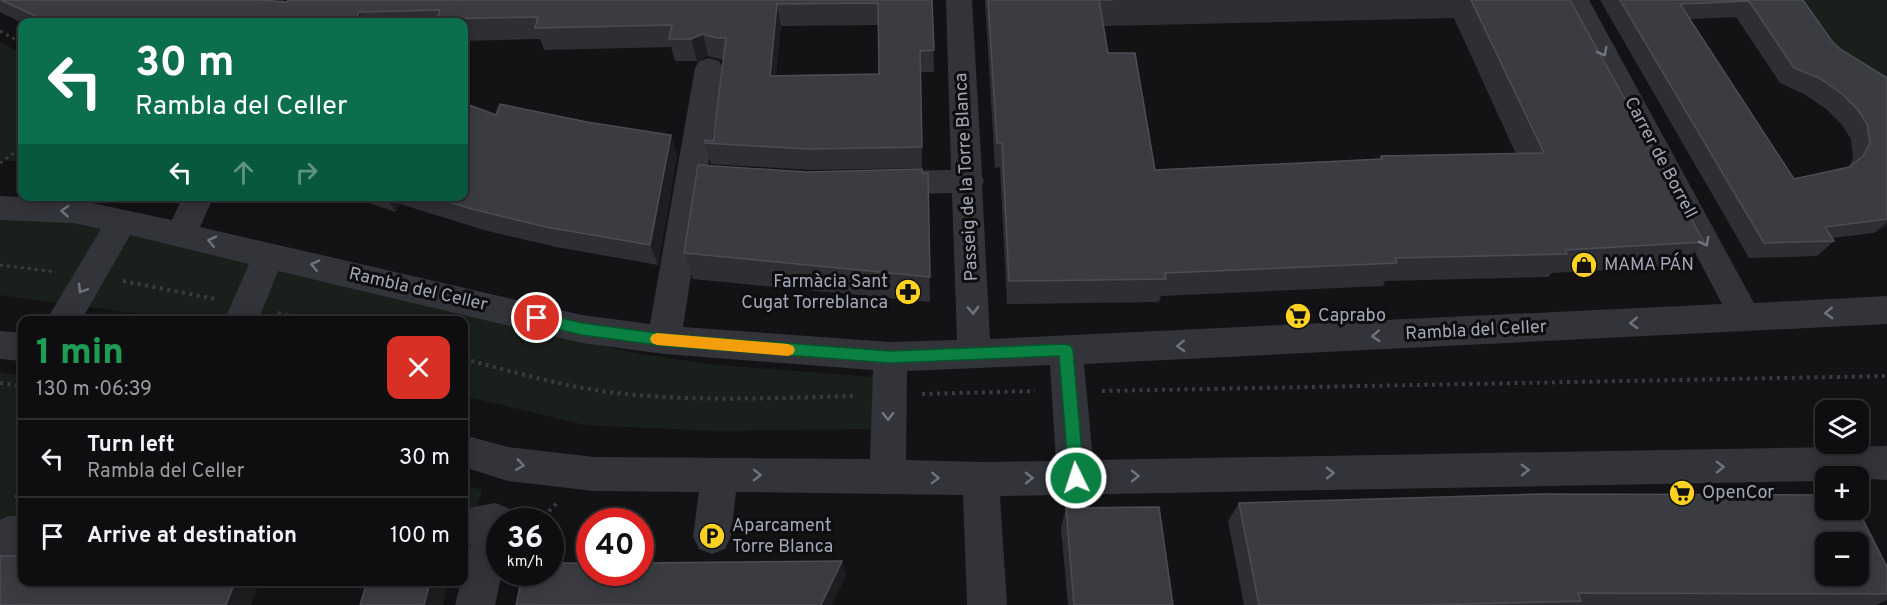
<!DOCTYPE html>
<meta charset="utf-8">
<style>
:root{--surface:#0e0e10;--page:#1c1c1e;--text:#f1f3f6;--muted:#9b9c9f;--line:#2e2e30}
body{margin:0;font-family:Overpass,sans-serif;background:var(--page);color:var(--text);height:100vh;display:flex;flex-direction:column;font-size:22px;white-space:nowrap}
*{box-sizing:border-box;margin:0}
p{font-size:20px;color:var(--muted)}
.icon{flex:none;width:33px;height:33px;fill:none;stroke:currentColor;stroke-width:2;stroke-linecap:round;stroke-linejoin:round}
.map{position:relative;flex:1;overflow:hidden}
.details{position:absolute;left:18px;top:316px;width:450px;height:270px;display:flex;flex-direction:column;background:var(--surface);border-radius:12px;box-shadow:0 3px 15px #0003,0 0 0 2px var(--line)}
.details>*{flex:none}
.banner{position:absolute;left:18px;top:18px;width:450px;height:183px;border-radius:12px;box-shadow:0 3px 15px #0003,0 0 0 2px var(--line);background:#0b6e4f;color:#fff;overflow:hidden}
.buttons{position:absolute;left:1815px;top:400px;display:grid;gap:12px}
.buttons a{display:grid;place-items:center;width:54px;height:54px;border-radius:12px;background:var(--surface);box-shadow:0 3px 15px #0003,0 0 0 2px var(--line);font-size:30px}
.speed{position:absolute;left:486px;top:508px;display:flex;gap:12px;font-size:30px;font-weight:700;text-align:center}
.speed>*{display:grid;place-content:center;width:78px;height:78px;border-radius:50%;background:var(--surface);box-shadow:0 3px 15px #0003,0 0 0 2px var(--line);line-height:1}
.speed small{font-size:15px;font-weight:400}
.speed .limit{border:9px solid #d22;background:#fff;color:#111}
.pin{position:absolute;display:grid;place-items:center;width:51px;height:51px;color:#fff;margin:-26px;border:3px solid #fff;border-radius:50%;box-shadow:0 2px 6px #0007}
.me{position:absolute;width:66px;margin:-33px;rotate:356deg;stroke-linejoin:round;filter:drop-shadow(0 0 4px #0008)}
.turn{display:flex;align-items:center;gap:21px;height:126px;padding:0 18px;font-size:27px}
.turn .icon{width:78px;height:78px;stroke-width:2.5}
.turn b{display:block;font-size:42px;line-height:51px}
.lanes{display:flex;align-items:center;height:57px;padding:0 18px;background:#0003;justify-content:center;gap:30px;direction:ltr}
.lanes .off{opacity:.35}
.round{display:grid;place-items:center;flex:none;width:63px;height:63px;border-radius:12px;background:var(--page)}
.headline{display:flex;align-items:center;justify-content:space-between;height:102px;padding:0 18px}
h1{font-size:36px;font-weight:800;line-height:45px;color:#1e9e55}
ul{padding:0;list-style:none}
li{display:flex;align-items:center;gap:18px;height:78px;padding:0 18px;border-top:2px solid var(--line)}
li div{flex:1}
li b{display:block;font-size:22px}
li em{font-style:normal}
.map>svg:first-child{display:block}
</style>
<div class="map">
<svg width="1887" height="605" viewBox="0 0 1887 605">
<rect width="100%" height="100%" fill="#131315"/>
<!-- green -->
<path fill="#19201b" d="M1804 0H1887V87L1849 62Z
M0 42 22 54V162L0 160Z
M0 217 60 219 113 227 533 330 640 354 718 365 873 377 871 429 713 431 585 425 464 396V321H169L133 313 0 295Z
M0 372 22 376V520H5L0 529Z
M464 485 482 490 472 527H464Z"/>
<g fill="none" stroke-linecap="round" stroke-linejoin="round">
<!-- path-far1 -->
<path stroke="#393b41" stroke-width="3" stroke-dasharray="3 4" stroke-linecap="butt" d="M0 31 22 43
M0 163 22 147
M0 265 56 272"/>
<!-- path -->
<path stroke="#393b41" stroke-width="4" stroke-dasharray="3 4.5" stroke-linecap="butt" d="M123 281 215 299
M278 313 310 321
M464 359C514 372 565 387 616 393 696 402 775 398 855 396
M0 383 22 386
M1102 391 1887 376
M922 394 1035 391
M16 498 22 483
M528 517 545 515 557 503"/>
<!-- minor -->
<path fill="#33343a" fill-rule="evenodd" d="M946 0H972L982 176 984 181 982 185 990 339 1722 304 1563 0H1589L1754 303 1887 296V324L1084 364 1093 460 1887 446V480L1826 477V481L1000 496 1007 605H967L963 495 736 492 731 536 725 549 712 554 699 549 693 536 699 492 594 491 508 481 464 467V435L508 447 594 457 870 459 873 370 664 354 582 343 278 271 258 321H224L249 264 130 235 81 321H46L101 229 73 223 0 220V196L73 199 172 220 183 196H214L200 227 582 315 650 324 695 68 699 61 709 58 719 61 723 68 683 327 890 342 957 340 952 193 882 195 871 191 867 183 871 175 882 171 951 170ZM1050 365 1056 461 981 462 906 460 907 371Z
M0 331 22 333V361L0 359Z
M495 503 508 508 514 521 500 522V573H502L495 605H455L461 582H464V572L471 544 464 545V509Z
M9 516H22V552H20L14 566 0 571V520Z"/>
</g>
<!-- wall -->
<path fill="#2f2f33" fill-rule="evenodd" d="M0 0H285L284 2 932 0 934 72H921L922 168 811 170 711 164 705 143 713 141 723 60 708 56 697 61H675L671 47 544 50 540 39 464 41V22L22 23 0 12ZM878 25 879 74 776 75 781 26Z
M985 0H1570L1704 242 1681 266 1552 273 1548 277 1385 281 1383 286 1161 296 1159 302 1007 304 1000 167 995 168ZM1454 18 1516 154 1381 156 1379 160 1155 170 1108 53 1103 26Z
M1600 0H1803L1832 41 1840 49 1887 78V226L1874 233 1832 238 1834 241 1817 256 1749 258ZM1736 17 1780 83 1804 94 1826 109 1842 125 1851 139 1853 158 1849 167 1794 179 1690 19Z
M496 115 587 122 671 135 677 156 658 265 556 247 484 230 400 204 396 212 348 196H464Z
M807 172 928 173 930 302 693 279 684 253Z
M1239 503 1887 594V600L1876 605H1244L1228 521Z
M1066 508 1173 605H1068L1061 528Z"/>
<!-- shaded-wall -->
<path fill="#1e1e21" d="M258 0H285L273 22Z
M777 4 781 26 774 97 770 76Z
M359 12 365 22H355Z
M703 34 708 56 697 61 691 39Z
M671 135 677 156 658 265 650 245Z
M385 196H395L400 204 396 212Z
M1887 222V226L1874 233Z
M842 561 846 576 832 605H821Z
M235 582H260L251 605H226Z
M430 582H449L443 605H424Z"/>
<!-- building -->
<path fill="#3b3c41" stroke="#4c4c54" stroke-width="1.5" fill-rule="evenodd" d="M1 0H258L287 2 288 0H932L934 50 920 51 922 147 808 149 705 143V140L713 141 726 38H716L703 34 691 39H669L672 25 535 28 538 17 437 19 440 10 359 12 355 22H48ZM878 3 879 74 770 76 777 4Z
M988 0H1113H1099L1108 53H1135L1155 170 1382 159 1381 156 1544 153 1471 0H1570L1704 242 1565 250 1567 254 1395 258 1397 263 1165 273 1166 279 1009 281 1002 143H997Z
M1620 0H1803L1832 41 1840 49 1887 78V219L1825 227 1834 241 1764 243ZM1749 1 1794 68 1819 78 1842 94 1858 110 1867 124 1870 143 1863 156 1849 167 1794 179 1680 4Z
M464 103 496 115 500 104 587 122 671 135 650 245 546 227 472 209 430 196H464Z
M698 165 807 172 922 169V173H928L930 277 684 253Z
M1541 494 1826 495V510H1858L1887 567V594L1578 593 1581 601 1427 605H1259L1239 503ZM1826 543H1858V576H1826Z
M1159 507 1173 605H1074L1066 508Z
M0 556H22V582H235L226 605H0Z
M842 561 821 605H516L523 573H550V563H590V573H640V563Z
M367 582H430L424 605H360Z"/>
<!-- one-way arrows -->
<defs><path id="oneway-chevron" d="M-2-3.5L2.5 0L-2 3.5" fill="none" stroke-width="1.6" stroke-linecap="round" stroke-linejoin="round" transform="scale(1.5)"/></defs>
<g stroke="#71737f">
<use href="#oneway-chevron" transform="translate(1603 52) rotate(62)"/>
<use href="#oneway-chevron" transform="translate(65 211) rotate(-176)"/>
<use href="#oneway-chevron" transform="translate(212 241) rotate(-167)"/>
<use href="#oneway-chevron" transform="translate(1705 242) rotate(62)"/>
<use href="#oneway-chevron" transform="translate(315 265) rotate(-167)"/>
<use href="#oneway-chevron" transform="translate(82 289) rotate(121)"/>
<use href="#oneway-chevron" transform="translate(973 310) rotate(88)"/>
<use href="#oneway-chevron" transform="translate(1829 313) rotate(177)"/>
<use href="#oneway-chevron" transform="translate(1634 323) rotate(177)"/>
<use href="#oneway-chevron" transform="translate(1376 336) rotate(177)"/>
<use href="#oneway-chevron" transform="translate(1181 346) rotate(177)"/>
<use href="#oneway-chevron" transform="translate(888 416) rotate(89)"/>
<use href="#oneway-chevron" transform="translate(520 465) rotate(8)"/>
<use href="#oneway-chevron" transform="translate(1720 467) rotate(-1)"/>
<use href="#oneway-chevron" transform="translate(1525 470) rotate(-1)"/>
<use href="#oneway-chevron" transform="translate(1330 473) rotate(-1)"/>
<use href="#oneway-chevron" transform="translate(757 475) rotate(1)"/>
<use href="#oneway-chevron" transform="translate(1135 476) rotate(-1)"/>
<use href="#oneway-chevron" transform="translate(935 478) rotate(2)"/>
<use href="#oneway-chevron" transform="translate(1029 478) rotate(-1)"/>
</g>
<!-- route -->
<path fill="#0b8043" stroke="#07532c" stroke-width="1.5" d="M537 312 582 323 664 334 890 351 1066 344 1071 346 1073 350 1084 478 1081 483 1076 485 1071 483 1069 478 1059 356 890 363 664 346 582 335 537 324 533 322 531 318 533 314Z"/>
<!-- slow -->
<path fill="#f59e0b" d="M657 333 788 344 793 346 795 350 793 354 788 356 657 345 652 343 650 339 652 335Z"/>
<!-- icons -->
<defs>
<g id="shop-disc" transform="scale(1.35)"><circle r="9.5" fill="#ffd221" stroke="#0e0e10"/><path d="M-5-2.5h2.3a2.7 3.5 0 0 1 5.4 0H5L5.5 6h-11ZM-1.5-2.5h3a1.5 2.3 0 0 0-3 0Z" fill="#111"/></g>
<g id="pharmacy-disc" transform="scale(1.35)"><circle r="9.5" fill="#ffd221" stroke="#0e0e10"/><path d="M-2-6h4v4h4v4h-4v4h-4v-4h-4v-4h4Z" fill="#111"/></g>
<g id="supermarket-disc" transform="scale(1.35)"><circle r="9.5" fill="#ffd221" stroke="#0e0e10"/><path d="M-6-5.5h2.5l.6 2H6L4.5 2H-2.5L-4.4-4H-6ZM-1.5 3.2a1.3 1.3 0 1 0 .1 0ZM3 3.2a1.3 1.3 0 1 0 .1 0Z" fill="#111"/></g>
<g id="parking-disc" transform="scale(1.35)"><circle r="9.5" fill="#ffd221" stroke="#0e0e10"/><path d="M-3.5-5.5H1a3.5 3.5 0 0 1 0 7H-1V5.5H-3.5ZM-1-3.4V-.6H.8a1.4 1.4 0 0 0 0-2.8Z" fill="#111"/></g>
</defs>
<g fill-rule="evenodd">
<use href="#shop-disc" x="1584" y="265"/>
<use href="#pharmacy-disc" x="908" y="292"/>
<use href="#supermarket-disc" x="1298" y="316"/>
<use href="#supermarket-disc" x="1682" y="493"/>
<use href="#parking-disc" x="712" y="536"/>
</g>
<g text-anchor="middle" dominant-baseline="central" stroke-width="6" stroke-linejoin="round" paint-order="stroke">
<!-- street labels -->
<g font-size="18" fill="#a3a6b7" stroke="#0e0e10">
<text transform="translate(1660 158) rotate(62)">Carrer de Borrell</text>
<text transform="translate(967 177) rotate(-93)">Passeig de la Torre Blanca</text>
<text transform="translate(418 290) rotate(13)">Rambla del Celler</text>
<text transform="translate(1476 331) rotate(-3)">Rambla del Celler</text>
</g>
<!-- poi labels -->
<g font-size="18" fill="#a3a6b7" stroke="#0e0e10" text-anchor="start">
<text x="1604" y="265">MAMA PÁN</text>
<text x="888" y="282" text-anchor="end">Farmàcia Sant<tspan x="888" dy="21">Cugat Torreblanca</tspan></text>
<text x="1318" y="316">Caprabo</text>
<text x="1702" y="493">OpenCor</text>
<text x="732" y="526">Aparcament<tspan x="732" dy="21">Torre Blanca</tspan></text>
</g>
</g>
</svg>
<div class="buttons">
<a><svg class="icon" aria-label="layers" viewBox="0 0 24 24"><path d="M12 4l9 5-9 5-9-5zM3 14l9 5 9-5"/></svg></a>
<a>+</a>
<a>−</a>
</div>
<div class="speed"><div>36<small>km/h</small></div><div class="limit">40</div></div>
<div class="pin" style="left:537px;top:318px;background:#d93025"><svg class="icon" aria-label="arrive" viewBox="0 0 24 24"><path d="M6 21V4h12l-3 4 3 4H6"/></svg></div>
<svg class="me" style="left:1076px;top:478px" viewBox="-20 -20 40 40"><circle r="17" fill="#0b8043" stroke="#fff" stroke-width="3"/><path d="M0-11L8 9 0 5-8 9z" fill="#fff"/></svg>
<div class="banner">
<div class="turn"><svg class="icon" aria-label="left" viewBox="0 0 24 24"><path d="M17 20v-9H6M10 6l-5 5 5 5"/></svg><div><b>30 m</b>Rambla del Celler</div></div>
<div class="lanes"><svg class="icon" aria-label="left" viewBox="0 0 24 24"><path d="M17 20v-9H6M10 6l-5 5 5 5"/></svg><svg class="icon off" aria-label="ahead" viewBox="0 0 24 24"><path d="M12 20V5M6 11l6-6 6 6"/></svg><svg class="icon off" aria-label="right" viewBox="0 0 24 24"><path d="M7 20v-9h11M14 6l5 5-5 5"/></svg></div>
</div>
<section class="details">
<div class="headline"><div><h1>1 min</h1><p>130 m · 06:39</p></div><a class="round" style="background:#d93025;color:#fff"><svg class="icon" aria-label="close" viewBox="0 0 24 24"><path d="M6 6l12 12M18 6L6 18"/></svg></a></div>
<ul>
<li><svg class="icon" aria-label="left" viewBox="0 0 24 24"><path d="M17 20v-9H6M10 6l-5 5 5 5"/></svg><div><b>Turn left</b><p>Rambla del Celler</p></div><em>30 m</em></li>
<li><svg class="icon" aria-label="arrive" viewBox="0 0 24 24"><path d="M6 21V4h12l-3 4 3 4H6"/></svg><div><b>Arrive at destination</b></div><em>100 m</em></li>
</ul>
</section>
</div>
